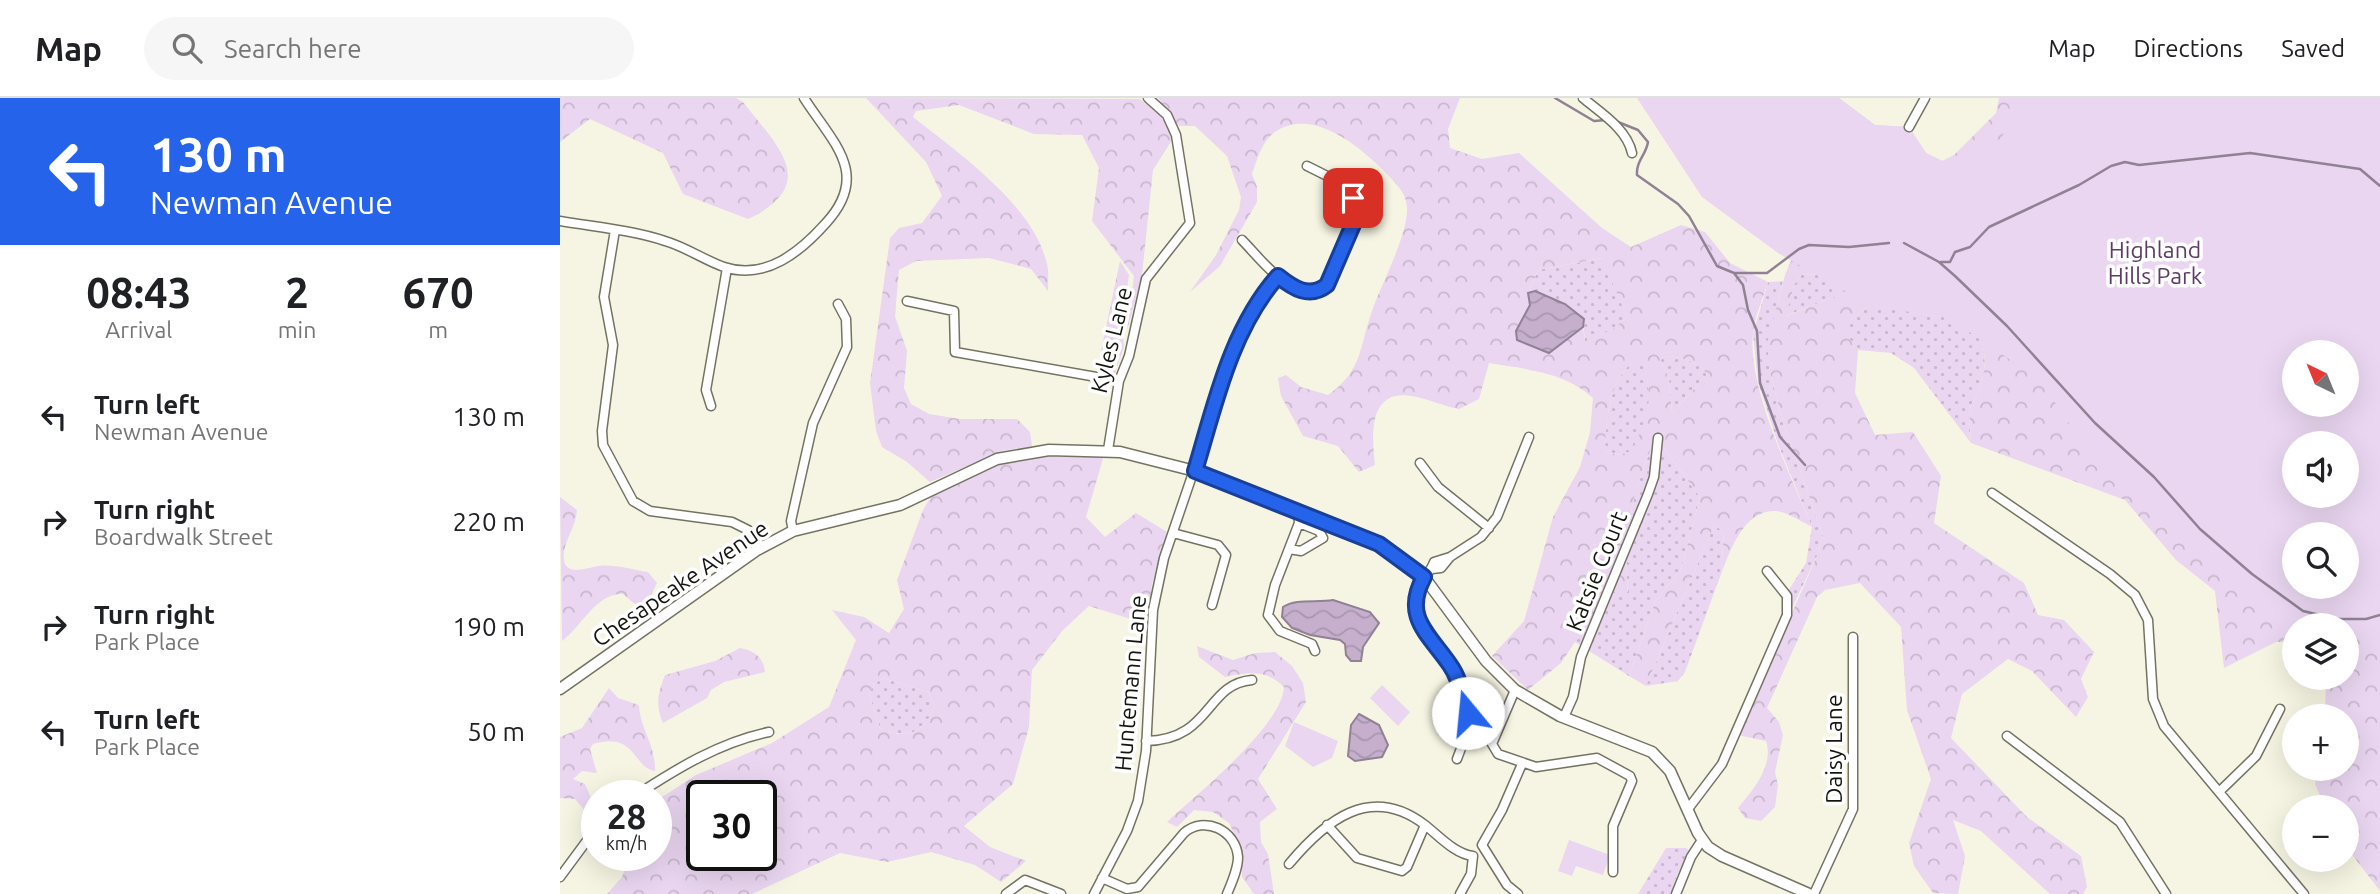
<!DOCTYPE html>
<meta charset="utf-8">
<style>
:root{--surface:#fff;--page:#f6f6f6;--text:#202124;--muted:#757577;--line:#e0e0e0}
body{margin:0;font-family:Ubuntu,sans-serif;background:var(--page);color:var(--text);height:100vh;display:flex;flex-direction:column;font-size:26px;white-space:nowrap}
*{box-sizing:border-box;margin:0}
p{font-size:23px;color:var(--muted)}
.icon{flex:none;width:38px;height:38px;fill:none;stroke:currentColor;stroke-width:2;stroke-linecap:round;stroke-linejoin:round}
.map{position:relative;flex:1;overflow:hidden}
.sheet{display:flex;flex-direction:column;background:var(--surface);width:560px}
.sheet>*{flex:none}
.banner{background:#2563eb;color:#fff;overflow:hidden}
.needle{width:46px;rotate:317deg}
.tools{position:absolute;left:1722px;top:242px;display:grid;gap:14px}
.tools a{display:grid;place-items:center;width:77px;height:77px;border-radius:50%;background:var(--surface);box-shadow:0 7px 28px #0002;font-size:35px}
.speed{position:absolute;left:21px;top:682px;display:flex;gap:14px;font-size:35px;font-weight:700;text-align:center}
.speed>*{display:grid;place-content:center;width:91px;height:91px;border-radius:50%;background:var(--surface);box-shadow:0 7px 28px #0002;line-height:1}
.speed small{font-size:18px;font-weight:400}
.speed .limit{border:4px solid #111;border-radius:10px;background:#fff;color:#111}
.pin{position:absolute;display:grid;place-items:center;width:60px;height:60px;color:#fff;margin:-30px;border-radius:14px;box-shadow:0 4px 10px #0006}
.me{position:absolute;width:77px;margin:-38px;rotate:343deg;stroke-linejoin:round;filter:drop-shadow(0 0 5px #0008)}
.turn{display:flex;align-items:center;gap:24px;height:147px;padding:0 35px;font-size:32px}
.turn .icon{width:91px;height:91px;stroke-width:2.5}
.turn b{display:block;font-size:49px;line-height:60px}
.eta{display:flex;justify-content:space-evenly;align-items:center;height:119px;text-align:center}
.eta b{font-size:42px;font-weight:700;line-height:49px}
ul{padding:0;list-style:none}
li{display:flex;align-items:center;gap:21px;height:105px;padding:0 35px}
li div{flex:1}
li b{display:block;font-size:26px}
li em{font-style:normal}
header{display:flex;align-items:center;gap:42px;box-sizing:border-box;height:98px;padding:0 35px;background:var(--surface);border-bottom:2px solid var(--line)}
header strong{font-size:33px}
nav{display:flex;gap:38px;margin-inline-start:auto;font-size:24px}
.search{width:490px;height:63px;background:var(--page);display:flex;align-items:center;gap:18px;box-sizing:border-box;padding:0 24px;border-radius:38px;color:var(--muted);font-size:26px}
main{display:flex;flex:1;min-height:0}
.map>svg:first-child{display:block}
</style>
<header>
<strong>Map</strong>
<div class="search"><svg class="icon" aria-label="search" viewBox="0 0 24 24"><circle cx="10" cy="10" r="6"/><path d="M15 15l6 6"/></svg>Search here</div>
<nav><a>Map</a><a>Directions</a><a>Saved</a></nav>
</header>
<main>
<section class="sheet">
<div class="banner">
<div class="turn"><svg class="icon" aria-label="left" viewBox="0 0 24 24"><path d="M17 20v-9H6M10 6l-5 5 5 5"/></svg><div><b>130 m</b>Newman Avenue</div></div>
</div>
<div class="eta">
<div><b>08:43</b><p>Arrival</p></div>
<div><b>2</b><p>min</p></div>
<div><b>670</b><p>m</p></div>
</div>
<ul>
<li><svg class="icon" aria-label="left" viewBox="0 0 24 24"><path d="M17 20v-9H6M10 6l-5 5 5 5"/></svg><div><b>Turn left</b><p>Newman Avenue</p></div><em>130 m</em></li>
<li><svg class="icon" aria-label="right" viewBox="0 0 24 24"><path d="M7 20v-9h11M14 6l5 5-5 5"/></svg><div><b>Turn right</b><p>Boardwalk Street</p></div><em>220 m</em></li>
<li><svg class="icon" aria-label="right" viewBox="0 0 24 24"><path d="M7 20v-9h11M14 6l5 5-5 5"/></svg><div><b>Turn right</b><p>Park Place</p></div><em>190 m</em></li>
<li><svg class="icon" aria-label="left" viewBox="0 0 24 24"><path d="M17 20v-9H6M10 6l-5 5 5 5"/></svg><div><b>Turn left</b><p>Park Place</p></div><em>50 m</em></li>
</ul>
</section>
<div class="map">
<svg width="1820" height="796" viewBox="0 0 1820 796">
<defs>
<pattern id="grass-dots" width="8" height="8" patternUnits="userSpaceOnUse" patternTransform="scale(1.75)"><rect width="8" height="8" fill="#ead6f1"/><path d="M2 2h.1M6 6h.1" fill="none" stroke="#c8b7cd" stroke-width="1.8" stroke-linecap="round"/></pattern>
<pattern id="forest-crowns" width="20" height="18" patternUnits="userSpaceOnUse" patternTransform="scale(1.75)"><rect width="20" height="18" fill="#ead6f1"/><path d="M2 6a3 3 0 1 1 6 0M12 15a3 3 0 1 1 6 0" fill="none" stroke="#c8b7cd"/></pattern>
<pattern id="water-waves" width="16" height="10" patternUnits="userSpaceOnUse" patternTransform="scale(1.75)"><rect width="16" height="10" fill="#c5afcd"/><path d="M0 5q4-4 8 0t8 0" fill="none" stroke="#a896af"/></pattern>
</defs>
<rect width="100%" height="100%" fill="#f6f5e3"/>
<!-- grass -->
<path fill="url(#grass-dots)" d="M1043 160 1067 219 1053 231 1025 245 1023 221 1005 206 975 193 968 195 978 172Z
M1260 176 1295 191 1225 218 1234 187 1241 177Z
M1223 183 1216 212 1210 275 1225 330 1263 438 1257 458 1231 512 1228 493 1246 465 1252 429 1218 346 1198 284 1193 236 1208 184Z
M1309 207 1389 220 1423 243 1425 266 1422 284 1409 313 1411 345 1354 270 1331 255 1298 252 1290 242V223Z
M1099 258C1115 258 1139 261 1147 277L1112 315 1109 281Z
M1085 265C1092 307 1091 315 1073 353L1058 357 1045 354C1046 326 1048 288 1069 267Z
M1096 339 1140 399 1121 472 1095 504 1069 578 1015 544V517L1031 492 1068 494C1063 432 1072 394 1096 339Z
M1154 427 1164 434 1161 476 1125 574 1118 583 1086 588Z
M323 580 368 594 375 608C364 636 346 642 320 630L309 596 314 586Z
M1106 750H1126L1130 753 1117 777 1111 796H1078Z"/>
<!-- forest -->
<path fill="url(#forest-crowns)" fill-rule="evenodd" d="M0 0H176L183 4C218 49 261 86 188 121L123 96 103 55 30 21 0 44Z
M306 0 580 1 604 20 612 42 593 72 582 177 567 233 574 178 532 123 539 70 522 37 474 36 399 7 356 13 353 19C397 54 474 107 487 166 489 174 488 184 488 193L471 171 429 160 356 163 339 172 335 218 347 253 344 290 351 306 369 316 400 321H457L470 334 472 348 442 353 370 384 347 364 322 349 316 333 310 285 330 140 339 130 362 125 382 98 366 64Z
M598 0H900L888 31 890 50 922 61 959 55 1042 130 1071 149 1121 127 1145 134 1170 165 1208 184C1203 200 1195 218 1193 235 1187 289 1231 378 1252 429 1242 424 1227 414 1216 413 1184 411 1170 453 1161 476L1164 434 1154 427 1086 588 1069 578 1095 504 1121 472 1140 399 1096 339C1072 393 1063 435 1068 494L1061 498 1050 491 1031 492 1015 517V544L1001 565 968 592 932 558 964 523 993 419 1020 369 1030 334 1033 300C1005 274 965 271 929 265L919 301 899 311C882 308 867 300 851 298 807 291 812 340 815 367L799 374 778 348 743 338 721 298 718 280 726 277 741 289 768 297C802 273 799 251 811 216 820 188 848 138 847 110 847 95 835 85 826 75 801 50 753 8 715 34 702 43 697 62 692 76L697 89V104L660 168 630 194 656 157 679 112 681 99 667 58 635 28H619ZM1042 160 1067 219 1053 231 1025 244 1023 229 988 255 956 233 970 207 968 195 978 172ZM1099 258C1115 258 1139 261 1147 277L1112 315 1109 281ZM1085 266C1092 308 1090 314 1072 353L1058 357 1045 354C1046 326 1048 288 1069 267Z
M1279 0 1315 27 1349 29 1366 55 1382 63 1394 57 1436 15 1439 0H1820L1734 254V397L1790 400 1820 394V793L1787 750V709H1765L1755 686 1757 670H1787V618H1765L1766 579H1787V527H1734V544H1716L1664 570 1655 493 1616 462 1565 402 1411 345 1409 313 1422 284 1425 266 1423 243 1389 220 1309 207 1290 223V242L1298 252 1295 295 1315 337 1353 334 1381 378 1374 425 1464 485 1478 517 1504 522 1534 554 1521 581 1528 599 1516 619 1472 573 1448 561 1402 596 1391 640 1467 719 1521 758 1527 789 1523 796H1490L1421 733 1393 722 1405 758 1398 796 1373 795 1354 768 1349 745 1371 681 1347 612 1341 529 1300 485 1265 492 1257 499 1207 610 1219 624 1223 637 1215 674 1218 687 1215 709 1201 723 1185 720 1178 710C1193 692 1214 668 1206 643L1178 637 1257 458 1263 438 1225 330 1210 275 1207 245 1225 177 1244 132ZM1260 176 1294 191 1226 218 1234 187 1241 177ZM1734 436H1787V488H1734Z
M560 163 569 177 562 225 564 249 554 278C541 272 541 266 541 253Z
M509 355 544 357 526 419 545 439 576 415 607 434 592 486 587 526 529 508 503 532 472 572 469 629 453 686 404 728 430 749 466 763 441 784 415 767 371 754 327 764 280 755 192 796H47L62 779 70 758H96V703L136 677 212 645 269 609 296 542 272 512 304 519 329 535 344 511 337 482 363 412 373 395 436 367ZM323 580 368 594 375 608C364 636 346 642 320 630L309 596 314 586ZM142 698H201V758H142Z
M0 399 17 412C16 427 7 439 4 453 0 482 28 469 39 468 54 466 73 472 88 474L97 485 85 509 76 507 63 496C36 495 22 528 2 543Z
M637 548 673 562 695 555 715 554 732 568 743 585 746 604 698 681 717 711 700 724 701 744 708 756 714 796H694L682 779 681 750 669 725 653 714 634 712 617 729 607 724C637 696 722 628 724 589 706 571 688 574 665 579L639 559Z
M180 550C194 553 203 558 205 574L164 584 151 592 147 600 103 625C95 607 98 595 105 577L155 563Z
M49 590 58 600 79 607C80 631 96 647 95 673 73 670 76 633 33 646L30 651 37 675 22 673 13 681 25 686 35 709 33 716 25 713 15 701 0 700V639L22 630Z"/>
<!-- park -->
<path fill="#ead6f1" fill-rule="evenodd" d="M1077 0H1279L1315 27 1349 29 1366 55 1391 67 1440 41 1472 0H1820V538L1787 540V527H1734V529L1722 527 1540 371 1480 282 1389 220 1309 207 1218 155 1142 99ZM1734 254H1787V306H1734ZM1734 345H1787V397H1734ZM1734 436H1787V488H1734Z
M822 587 850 614 838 628 810 600Z
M734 624 778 643 772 660 753 669 725 648Z
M1009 742 1050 757 1043 777 1016 768 1012 778 998 773Z"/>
<!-- water -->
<path fill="url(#water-waves)" stroke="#908194" stroke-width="2" d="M975 193 1005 206 1024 221 1023 229 989 255 957 242 956 233 970 207 968 195Z
M773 502 810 514 819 525 803 549 801 563H791L786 557 785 546 780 542 750 537 732 530 722 519 723 509C736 500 757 505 773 502Z
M799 616 819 627 828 647 822 659 795 663 788 658 791 627Z"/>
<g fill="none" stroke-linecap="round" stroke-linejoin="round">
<!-- stream -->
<path stroke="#908194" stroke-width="2.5" d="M995 0 1034 23 1046 22
M1053 22 1078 32 1088 44C1086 57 1076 63 1077 77L1118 106 1129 118 1157 168 1174 175H1207L1239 151 1249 147 1289 149 1329 145
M1344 145 1379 164 1395 178 1447 228 1535 325 1594 379 1640 431 1692 476 1743 513 1777 521H1806L1820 517
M1381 164H1390L1395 154 1410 149 1429 129 1519 87 1551 68 1565 64 1579 67 1690 55 1800 71 1820 88
M1174 175 1183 187 1188 212 1197 233 1200 285 1216 328 1220 339 1245 367"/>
<!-- minor casing -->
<g stroke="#747363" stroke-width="11">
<path id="minor" d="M1023 0C1041 15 1067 31 1072 55
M1349 29 1365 0
M0 123C35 129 72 132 105 143 126 149 144 162 164 169 206 183 241 153 266 125 311 76 273 45 244 0
M55 132 44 199 53 247 42 333 43 347 73 403 90 413 172 424 188 432 202 449
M682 142C701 161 736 211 767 187 776 176 780 160 785 147 806 96 792 90 747 68
M347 203 394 213 395 254 559 283
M151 308 146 292 167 170
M548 352 559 283 569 258 586 181 630 125 616 37 607 17 588 0
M860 365 878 389 929 430
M1432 395 1550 476 1575 497 1588 522 1593 601 1604 628 1744 796
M738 414 739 425 715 487 708 517 720 533 752 546 755 553
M233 433 231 423 253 325 287 249 286 221 278 206
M613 435 658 447 666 457 652 507
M729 451 741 453 763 440 759 433 739 425
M890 459 874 464C870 477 855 486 855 502 854 545 912 573 908 625 907 637 901 650 897 661
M872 471 881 470 890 459 921 439 937 419 969 339
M955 592 932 646 938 656 976 669 1037 660 1070 678 1072 683 1053 728V774
M1004 619 1013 599 1021 559 1088 396 1094 379 1098 340
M1447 638 1560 724 1606 796
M586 643C652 642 645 586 692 582
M1660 693 1696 658 1720 611
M75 698C116 671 160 644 209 634
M1128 711 1162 666 1227 517V498L1207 473
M767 727 797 760 842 773 847 769 865 727
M729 766C765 723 810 685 865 727 879 738 895 756 913 758
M0 779 37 729
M542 780 567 791 578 789 624 735C644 717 676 732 678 759 678 771 672 784 667 796
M446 796 465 782 501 796
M534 796 567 733 578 703 586 653 593 512 604 460 683 228 698 203 718 178
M900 796 911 776 913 758
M958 796 947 787 922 747 942 712 962 666
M1116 796 1131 759 1142 742
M1254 796 1293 711V539"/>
</g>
<!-- tertiary casing -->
<g stroke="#747363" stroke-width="13">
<path id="tertiary" d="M0 591 197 452 233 433 340 407 437 361 489 352 560 354 635 373 772 427 834 455 864 479 926 563 955 592 1000 618 1092 654 1110 673 1138 735 1148 749 1162 758 1249 796"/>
</g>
<!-- minor -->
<use href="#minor" stroke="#fff" stroke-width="8"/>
<!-- tertiary -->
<use href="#tertiary" stroke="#fff" stroke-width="10"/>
</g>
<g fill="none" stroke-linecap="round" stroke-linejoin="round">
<!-- route casing -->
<g stroke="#184099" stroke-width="18">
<path id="route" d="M793 100 795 122 767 187C749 201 733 190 718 178 671 231 655 306 635 373L819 446 864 479C842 519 869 536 890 567 900 581 903 599 908 615"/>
</g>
<!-- route -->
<use href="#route" stroke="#2563eb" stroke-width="12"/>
</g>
<g text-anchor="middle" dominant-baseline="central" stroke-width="7" stroke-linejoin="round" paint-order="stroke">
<!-- park labels -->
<g font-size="23" fill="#5d3d67" stroke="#fff">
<text x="1595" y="151">Highland<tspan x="1595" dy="26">Hills Park</tspan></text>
</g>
<!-- street labels -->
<g font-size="23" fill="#15150f" stroke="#fff">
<text transform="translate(551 242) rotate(-76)">Kyles Lane</text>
<text transform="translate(1036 473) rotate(-68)">Katsie Court</text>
<text transform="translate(120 485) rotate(-34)">Chesapeake Avenue</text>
<text transform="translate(570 585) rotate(-85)">Huntemann Lane</text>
<text transform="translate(1273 651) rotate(-90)">Daisy Lane</text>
</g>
</g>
</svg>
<div class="tools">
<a><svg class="needle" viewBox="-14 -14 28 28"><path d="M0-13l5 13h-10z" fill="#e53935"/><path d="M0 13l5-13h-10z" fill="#757577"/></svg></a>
<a><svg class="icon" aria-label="sound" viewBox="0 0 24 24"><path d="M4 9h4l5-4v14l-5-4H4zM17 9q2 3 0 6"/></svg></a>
<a><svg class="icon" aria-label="search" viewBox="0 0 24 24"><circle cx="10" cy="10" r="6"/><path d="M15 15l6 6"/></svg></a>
<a><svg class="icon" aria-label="layers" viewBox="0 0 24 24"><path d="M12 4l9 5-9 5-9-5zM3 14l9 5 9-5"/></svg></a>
<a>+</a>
<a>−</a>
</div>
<div class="speed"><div>28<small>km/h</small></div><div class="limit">30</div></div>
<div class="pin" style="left:793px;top:100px;background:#d93025"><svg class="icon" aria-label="arrive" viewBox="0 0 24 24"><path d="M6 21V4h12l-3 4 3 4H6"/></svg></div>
<svg class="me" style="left:908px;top:615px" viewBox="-20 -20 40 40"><circle r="19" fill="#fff"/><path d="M0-13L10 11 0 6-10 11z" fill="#2563eb"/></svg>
</div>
</main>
